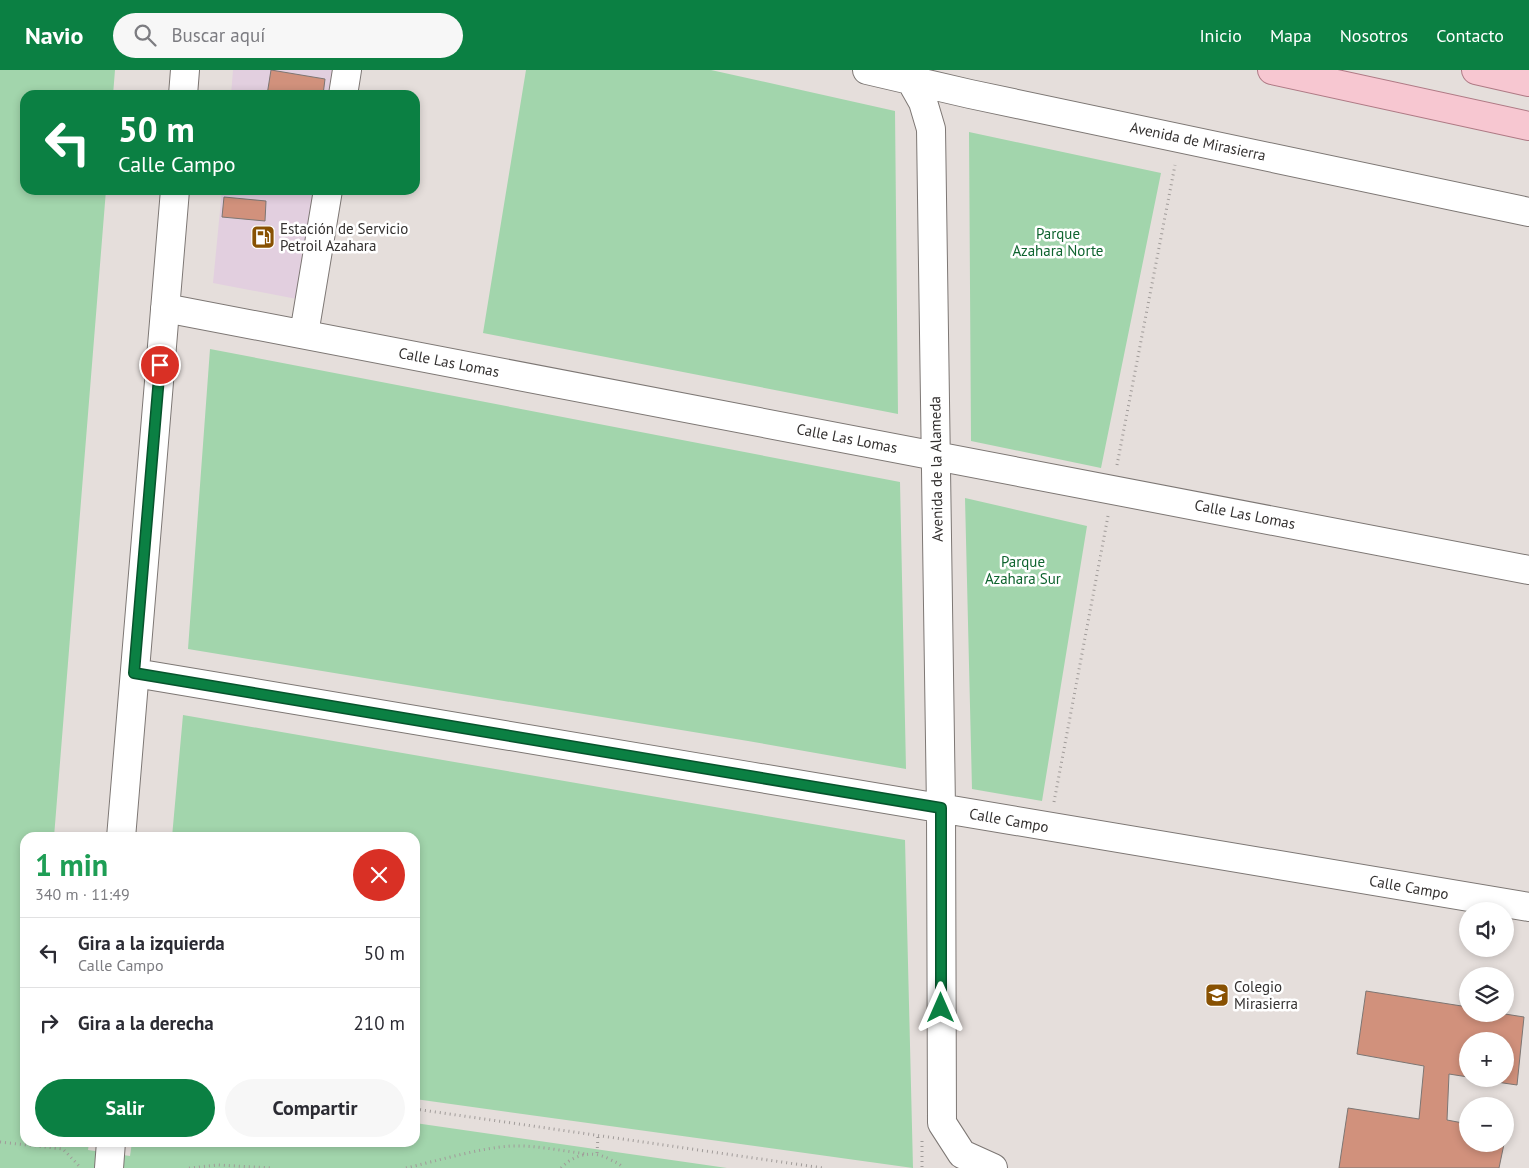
<!DOCTYPE html>
<html lang="es">
<meta charset="utf-8">
<style>
:root{--surface:#fff;--page:#f7f7f7;--text:#2b2b33;--muted:#7c7c81;--line:#e1e1e2;--accent:#0b8043}
body{margin:0;font-family:"PT Sans",sans-serif;background:var(--page);color:var(--text);height:100vh;display:flex;flex-direction:column;font-size:19px;white-space:nowrap}
*{box-sizing:border-box;margin:0}
p{font-size:16px;color:var(--muted)}
.icon{flex:none;width:28px;height:28px;fill:none;stroke:currentColor;stroke-width:2;stroke-linecap:round;stroke-linejoin:round}
.map{position:relative;flex:1;overflow:hidden}
.drawer{position:absolute;left:20px;top:762px;width:400px;height:315px;display:flex;flex-direction:column;background:var(--surface);border-radius:15px;box-shadow:0 2px 8px #0003}
.drawer>*{flex:none}
.banner{position:absolute;left:20px;top:20px;width:400px;height:105px;border-radius:15px;box-shadow:0 2px 8px #0003;background:#0b8043;color:#fff;overflow:hidden}
.fabs{position:absolute;left:1459px;top:832px;display:grid;gap:10px}
.fabs a{display:grid;place-items:center;width:55px;height:55px;border-radius:50%;background:var(--surface);box-shadow:0 2px 8px #0003;font-size:25px}
.pin{position:absolute;display:grid;place-items:center;width:42px;height:42px;color:#fff;margin:-21px;border:2px solid #fff;border-radius:50%;box-shadow:0 1px 5px #0007}
.me{position:absolute;width:55px;margin:-28px;rotate:0deg;stroke-linejoin:round;filter:drop-shadow(0 0 4px #0008)}
.turn{display:flex;align-items:center;gap:18px;height:105px;padding:0 15px;font-size:22px}
.turn .icon{width:65px;height:65px;stroke-width:2.5}
.turn b{display:block;font-size:35px;line-height:42px}
.round{display:grid;place-items:center;flex:none;width:52px;height:52px;border-radius:26px;background:var(--page)}
.overview{display:flex;align-items:center;justify-content:space-between;height:85px;padding:0 15px}
h1{font-size:30px;font-weight:800;line-height:38px;color:#1e9e55}
.primary-button{display:flex;gap:10px;margin-top:auto;padding:10px 15px}
.primary-button a{flex:1;height:58px;border-radius:30px;background:var(--accent);color:#fff;font-size:20px;font-weight:800;line-height:58px;text-align:center}
.primary-button a+a{background:var(--page);color:var(--text)}
ul{padding:0;list-style:none}
li{display:flex;align-items:center;gap:15px;height:70px;padding:0 15px;border-top:1px solid var(--line)}
li div{flex:1}
li b{display:block;font-size:19px}
li em{font-style:normal}
header{display:flex;align-items:center;gap:30px;box-sizing:border-box;height:70px;padding:0 25px;background:var(--accent);color:#fff}
header strong{font-size:24px}
nav{display:flex;gap:28px;margin-inline-start:auto;font-size:18px}
.search{width:350px;height:45px;background:var(--page);display:flex;align-items:center;gap:12px;box-sizing:border-box;padding:0 18px;border-radius:28px;color:var(--muted);font-size:19px}
.map>svg:first-child{display:block}
</style>
<header>
<strong>Navio</strong>
<div class="search"><svg class="icon" aria-label="search" viewBox="0 0 24 24"><circle cx="10" cy="10" r="6"/><path d="M15 15l6 6"/></svg>Buscar aquí</div>
<nav><a>Inicio</a><a>Mapa</a><a>Nosotros</a><a>Contacto</a></nav>
</header>
<div class="map">
<svg width="1529" height="1098" viewBox="0 0 1529 1098">
<rect width="100%" height="100%" fill="#e5dedb"/>
<!-- commercial -->
<path fill="#e2cfdf" d="M233 0H336L332 25H231Z
M222 120H316L297 229 213 213Z"/>
<!-- green -->
<path fill="#a2d5ac" d="M0 0H115L113 25H25V120H106L54 767 25 768V1072L89 1073 88 1080 130 1086 132 1072H415V1053L727 1098H0Z
M526 0H711L895 41 898 344 483 263Z
M969 62 1161 103 1101 398 971 371Z
M210 279 900 412 906 699 748 671 188 579Z
M965 428 1087 456 1042 731 972 719Z
M183 645 905 770 913 1098 415 1029V768L172 767Z"/>
<!-- building -->
<path fill="#d1917c" stroke="#7d7673" d="M271 0 325 9 323 25H267Z
M224 127 266 131 265 151 222 147Z
M1366 921 1468 937V944H1505L1524 947 1517 1015 1476 1009H1505V971H1468V1007L1449 1004 1447 1050 1468 1054V1074H1504L1499 1098H1339L1348 1038 1419 1049 1424 996 1357 984Z"/>
<g fill="none" stroke-linecap="round" stroke-linejoin="round">
<!-- minor casing -->
<g stroke="#7d7774" stroke-width="30">
<path id="minor" d="M867 0 970 24 1529 142
M910 9 923 32 931 59 941 739 942 1053 962 1084 993 1098
M183 25 185 0
M343 25 347 0
M165 238 1529 500
M304 264 328 120
M135 603 1529 837
M121 768 175 120
M109 1098 111 1072"/>
</g>
<!-- major casing -->
<g stroke="#af7a85" stroke-width="30">
<path id="major" d="M1272 0 1529 56
M1476 0 1529 12"/>
</g>
<!-- path -->
<path stroke="#a09b99" stroke-width="3" stroke-dasharray="1 4" stroke-linecap="butt" d="M1117 395 1175 95
M1054 732 1108 446
M415 1039 823 1098
M922 1071V1098
M0 1072 63 1079 81 1098
M597 1083 598 1066
M189 1098 218 1095 273 1098
M406 1098C437 1091 479 1078 511 1076 536 1075 562 1081 587 1084
M561 1098C574 1084 593 1080 609 1089 615 1092 619 1093 623 1098"/>
<!-- minor -->
<use href="#minor" stroke="#fff" stroke-width="28"/>
<!-- major -->
<use href="#major" stroke="#f7c7d1" stroke-width="28"/>
</g>
<g fill="none" stroke-linecap="round" stroke-linejoin="round">
<!-- route casing -->
<g stroke="#07532c" stroke-width="12">
<path id="route" d="M160 295 134 603 941 738V938"/>
</g>
<!-- route -->
<use href="#route" stroke="#0b8043" stroke-width="9"/>
</g>
<!-- icons -->
<defs>
<g id="fuel-square" transform="scale(1.25)"><rect x="-9" y="-9" width="18" height="18" rx="4" fill="#885102" stroke="#fff"/><path d="M-5.5-6h7V0h2V4h1.3V-2.5L3-4.5l.8-.8L6-3V5H2.5V1h-1V6h-7ZM-4.2-4.7v3.2H.2V-4.7Z" fill="#fff"/></g>
<g id="school-square" transform="scale(1.25)"><rect x="-9" y="-9" width="18" height="18" rx="4" fill="#885102" stroke="#fff"/><path d="M0-5L7-2L0 1L-7-2ZM-4 1L0 2.5L4 1V4Q0 6-4 4Z" fill="#fff"/></g>
</defs>
<g fill-rule="evenodd">
<use href="#fuel-square" x="263" y="167"/>
<use href="#school-square" x="1217" y="925"/>
</g>
<g text-anchor="middle" dominant-baseline="central" stroke-width="5" stroke-linejoin="round" paint-order="stroke">
<!-- street labels -->
<g font-size="15" fill="#343130" stroke="#fff">
<text transform="translate(1198 71) rotate(12)">Avenida de Mirasierra</text>
<text transform="translate(449 292) rotate(11)">Calle Las Lomas</text>
<text transform="translate(847 368) rotate(11)">Calle Las Lomas</text>
<text transform="translate(936 399) rotate(-91)">Avenida de la Alameda</text>
<text transform="translate(1245 444) rotate(11)">Calle Las Lomas</text>
<text transform="translate(1009 750) rotate(10)">Calle Campo</text>
<text transform="translate(1409 817) rotate(10)">Calle Campo</text>
</g>
<!-- poi labels -->
<g font-size="15" fill="#343130" stroke="#fff" text-anchor="start">
<text x="280" y="158">Estación de Servicio<tspan x="280" dy="17">Petroil Azahara</tspan></text>
<text x="1234" y="916">Colegio<tspan x="1234" dy="17">Mirasierra</tspan></text>
</g>
<!-- park labels -->
<g font-size="15" fill="#0f642f" stroke="#fff">
<text x="1058" y="163">Parque<tspan x="1058" dy="17">Azahara Norte</tspan></text>
<text x="1023" y="491">Parque<tspan x="1023" dy="17">Azahara Sur</tspan></text>
</g>
</g>
</svg>
<div class="fabs">
<a><svg class="icon" aria-label="sound" viewBox="0 0 24 24"><path d="M4 9h4l5-4v14l-5-4H4zM17 9q2 3 0 6"/></svg></a>
<a><svg class="icon" aria-label="layers" viewBox="0 0 24 24"><path d="M12 4l9 5-9 5-9-5zM3 14l9 5 9-5"/></svg></a>
<a>+</a>
<a>−</a>
</div>
<div class="pin" style="left:160px;top:295px;background:#d93025"><svg class="icon" aria-label="arrive" viewBox="0 0 24 24"><path d="M6 21V4h12l-3 4 3 4H6"/></svg></div>
<svg class="me" style="left:941px;top:938px" viewBox="-20 -20 40 40"><path d="M0-17L14 15 0 8-14 15z" fill="#0b8043" stroke="#fff" stroke-width="4"/></svg>
<div class="banner">
<div class="turn"><svg class="icon" aria-label="left" viewBox="0 0 24 24"><path d="M17 20v-9H6M10 6l-5 5 5 5"/></svg><div><b>50 m</b>Calle Campo</div></div>
</div>
<section class="drawer">
<div class="overview"><div><h1>1 min</h1><p>340 m · 11:49</p></div><a class="round" style="background:#d93025;color:#fff"><svg class="icon" aria-label="close" viewBox="0 0 24 24"><path d="M6 6l12 12M18 6L6 18"/></svg></a></div>
<ul>
<li><svg class="icon" aria-label="left" viewBox="0 0 24 24"><path d="M17 20v-9H6M10 6l-5 5 5 5"/></svg><div><b>Gira a la izquierda</b><p>Calle Campo</p></div><em>50 m</em></li>
<li><svg class="icon" aria-label="right" viewBox="0 0 24 24"><path d="M7 20v-9h11M14 6l5 5-5 5"/></svg><div><b>Gira a la derecha</b></div><em>210 m</em></li>
</ul>
<div class="primary-button"><a>Salir</a><a>Compartir</a></div>
</section>
</div>
